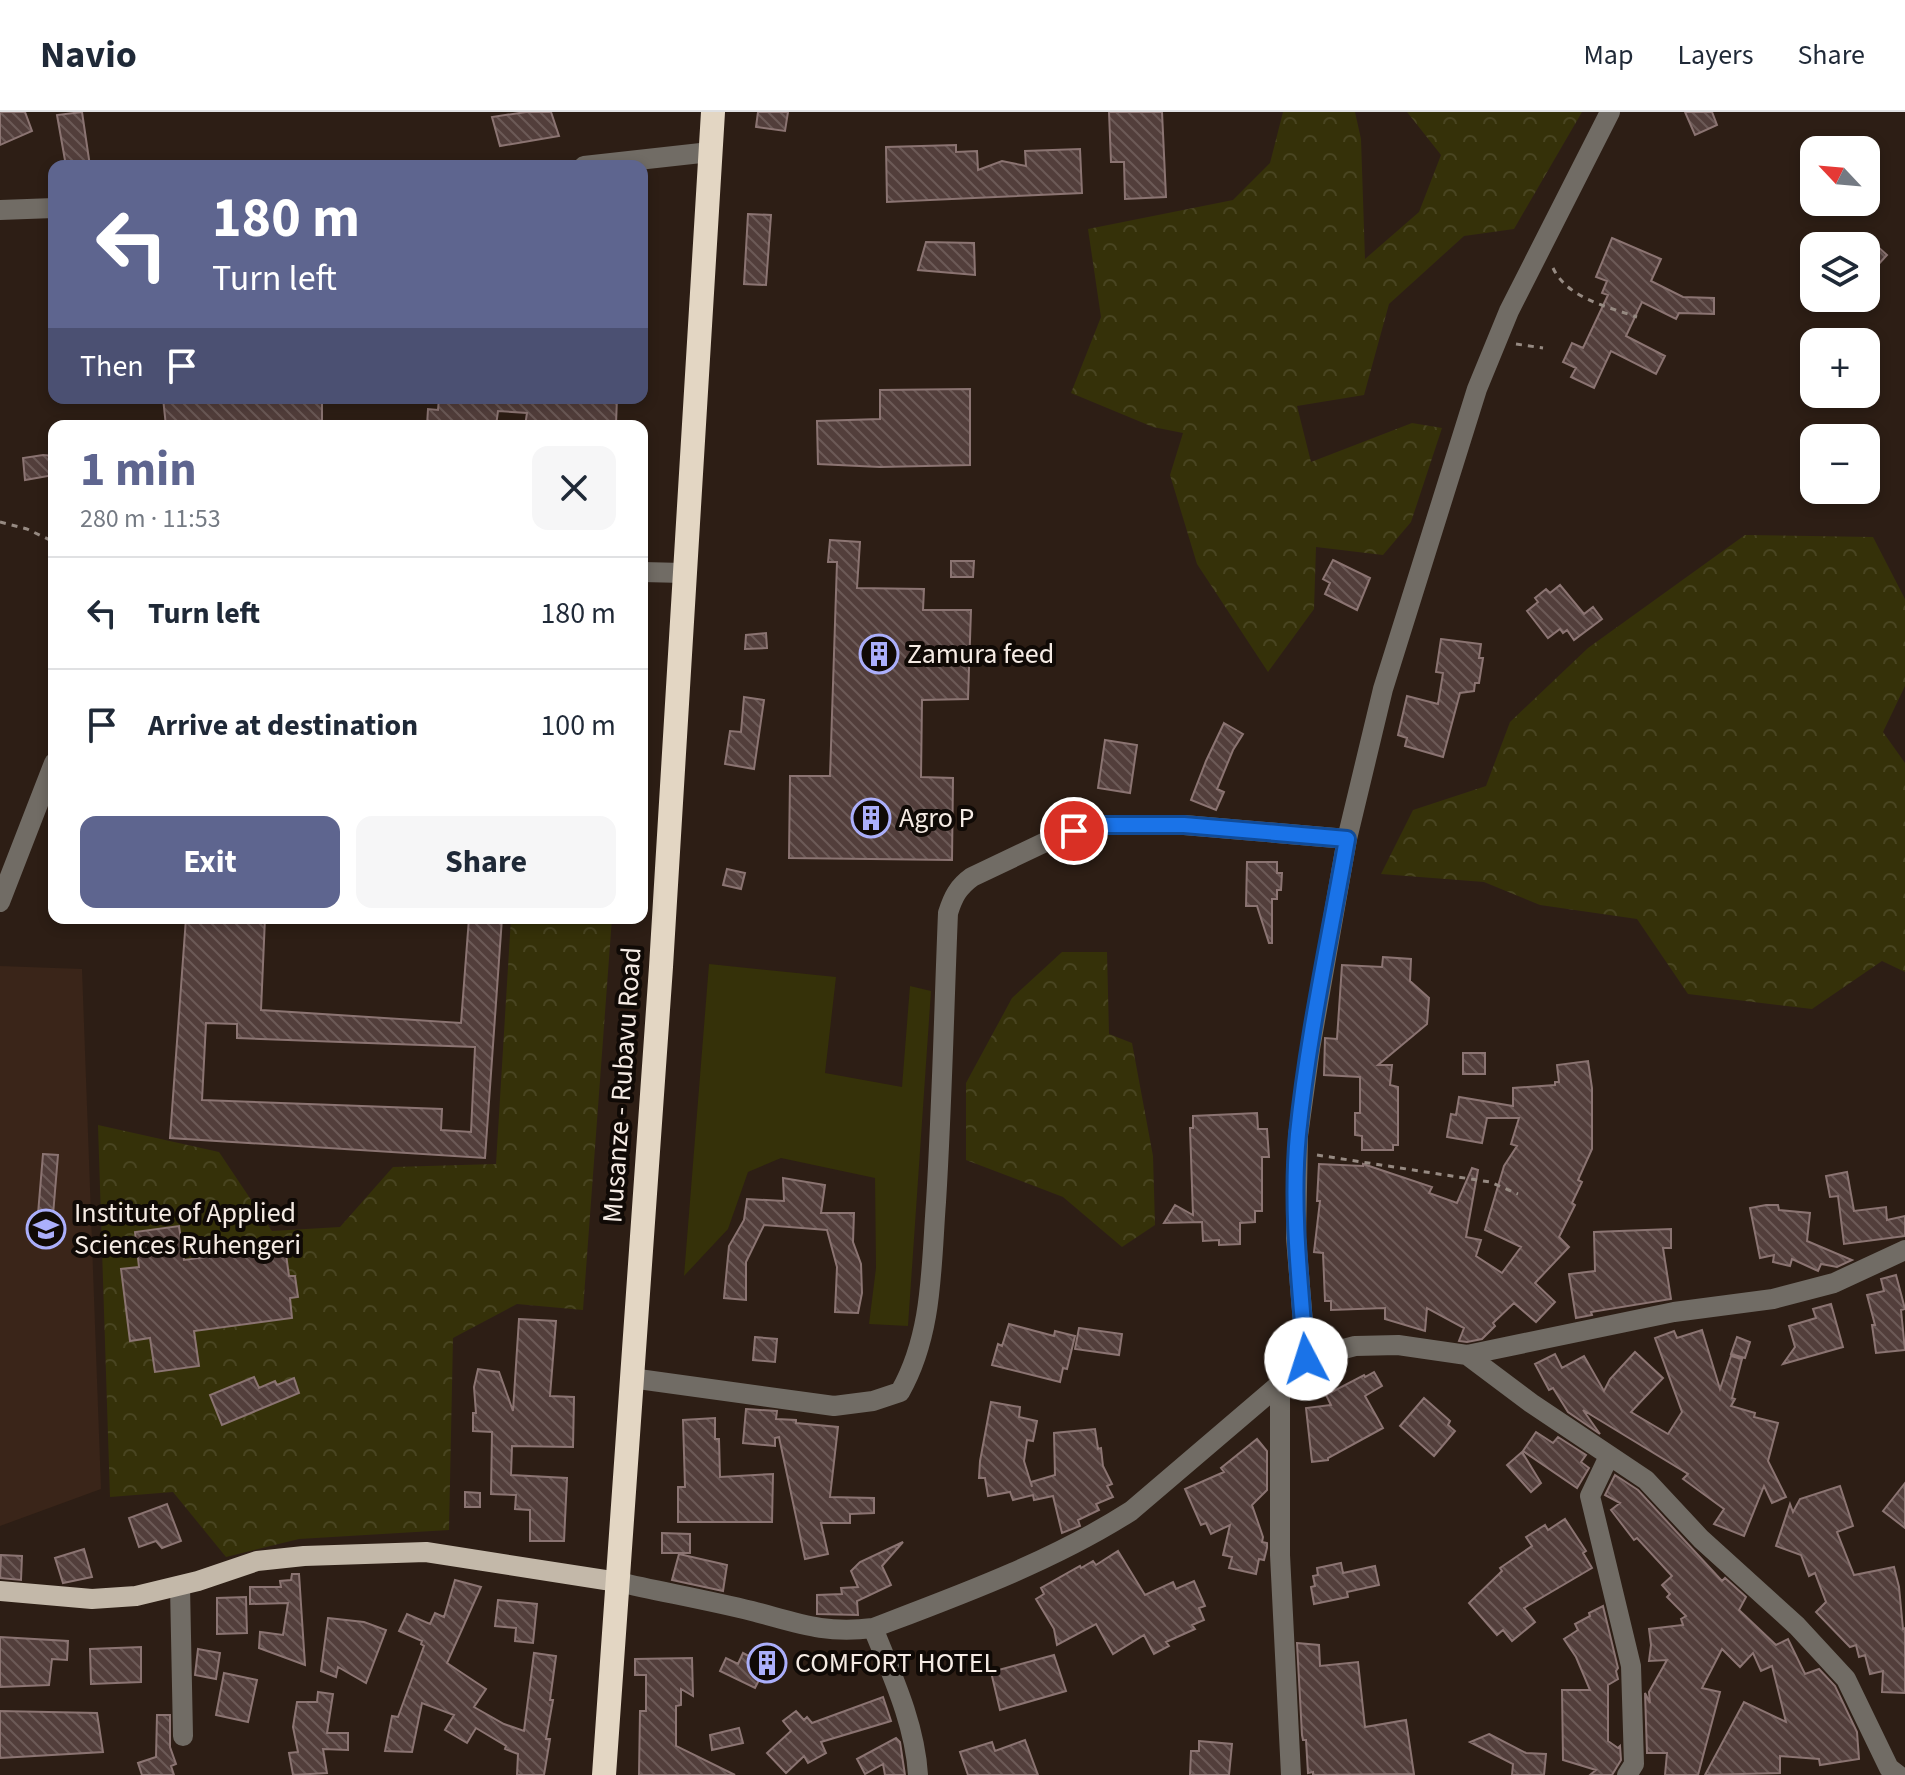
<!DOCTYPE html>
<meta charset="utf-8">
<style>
:root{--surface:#fff;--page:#f6f6f7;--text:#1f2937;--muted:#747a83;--line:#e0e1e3;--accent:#5e658f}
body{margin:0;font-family:"Source Sans 3",sans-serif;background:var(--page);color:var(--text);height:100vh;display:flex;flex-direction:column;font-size:30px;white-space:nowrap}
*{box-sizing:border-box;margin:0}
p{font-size:26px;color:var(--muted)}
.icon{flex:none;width:44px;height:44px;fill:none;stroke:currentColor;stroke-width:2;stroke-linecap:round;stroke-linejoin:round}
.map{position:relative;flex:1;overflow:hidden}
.sheet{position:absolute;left:48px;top:308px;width:600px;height:504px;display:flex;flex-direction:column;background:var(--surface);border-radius:16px;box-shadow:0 4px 12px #0003}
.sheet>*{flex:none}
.top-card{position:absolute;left:48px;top:48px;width:600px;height:244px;border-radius:16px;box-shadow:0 4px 12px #0003;background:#5e658f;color:#fff;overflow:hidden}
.needle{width:52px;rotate:296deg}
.buttons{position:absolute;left:1800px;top:24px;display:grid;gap:16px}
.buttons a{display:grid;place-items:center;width:80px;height:80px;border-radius:16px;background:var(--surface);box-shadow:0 4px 12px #0003;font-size:40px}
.pin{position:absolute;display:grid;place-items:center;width:68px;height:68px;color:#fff;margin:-34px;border:4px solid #fff;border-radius:50%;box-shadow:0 2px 8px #0007}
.me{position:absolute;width:88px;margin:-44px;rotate:355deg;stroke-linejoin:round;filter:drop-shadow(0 0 6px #0008)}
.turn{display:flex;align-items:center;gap:28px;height:168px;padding:0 32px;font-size:36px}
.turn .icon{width:104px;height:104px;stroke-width:2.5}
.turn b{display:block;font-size:56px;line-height:68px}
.then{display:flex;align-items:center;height:76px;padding:0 32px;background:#0003;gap:16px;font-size:30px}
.round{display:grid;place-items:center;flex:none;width:84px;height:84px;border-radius:16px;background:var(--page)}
.headline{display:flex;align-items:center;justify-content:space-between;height:136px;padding:0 32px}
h1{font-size:48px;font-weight:700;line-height:60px;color:var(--accent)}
.action{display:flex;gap:16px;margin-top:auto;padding:16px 32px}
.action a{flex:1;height:92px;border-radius:16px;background:var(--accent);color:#fff;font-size:32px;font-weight:700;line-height:92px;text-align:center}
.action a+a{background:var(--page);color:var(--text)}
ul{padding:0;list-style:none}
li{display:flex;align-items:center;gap:24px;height:112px;padding:0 32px;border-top:2px solid var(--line)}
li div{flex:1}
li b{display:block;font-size:30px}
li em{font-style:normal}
header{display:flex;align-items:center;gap:48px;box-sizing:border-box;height:112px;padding:0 40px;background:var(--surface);border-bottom:2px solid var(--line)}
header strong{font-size:38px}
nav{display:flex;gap:44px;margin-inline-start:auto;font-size:28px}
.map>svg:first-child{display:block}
</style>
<header>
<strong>Navio</strong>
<nav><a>Map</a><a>Layers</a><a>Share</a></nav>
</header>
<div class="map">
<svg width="1905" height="1663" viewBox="0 0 1905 1663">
<defs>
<pattern id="forest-crowns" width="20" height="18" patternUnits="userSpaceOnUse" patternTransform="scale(2)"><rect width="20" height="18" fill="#353109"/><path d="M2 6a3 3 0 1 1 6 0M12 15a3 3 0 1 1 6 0" fill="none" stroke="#494521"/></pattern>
<pattern id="building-back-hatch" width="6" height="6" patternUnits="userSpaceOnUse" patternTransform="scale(2)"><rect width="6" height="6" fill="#523e3b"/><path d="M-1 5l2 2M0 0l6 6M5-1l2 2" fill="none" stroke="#6c5a57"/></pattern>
</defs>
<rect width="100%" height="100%" fill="#2d1e15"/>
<!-- built -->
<path fill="#3a2519" d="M0 854 82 857 101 1377 0 1414Z"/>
<!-- green -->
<path fill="#353109" d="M709 852 836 865 825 961 902 975 910 874 931 879 908 1214 869 1212 876 1156 875 1066 781 1046 748 1060 728 1117 684 1164Z"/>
<!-- forest -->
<path fill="url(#forest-crowns)" d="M1283 0H1355L1361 27 1365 147 1419 100 1441 43 1407 0H1582L1514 117 1464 124 1389 192 1364 283 1297 294 1311 350 1412 311 1442 316 1411 410 1383 443 1316 435 1314 497 1268 560 1197 452 1170 363 1183 321 1153 315 1071 281 1101 205 1088 117 1233 88 1270 51Z
M1745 423 1873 425 1905 487V574L1883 620 1905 651V860L1882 849 1812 897 1688 882 1637 807 1540 793 1484 770 1381 762 1413 698 1486 674 1510 610 1588 536Z
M511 806H612L583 1198 517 1192 453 1226 449 1418 299 1427 226 1445 173 1380 110 1385 98 1013 219 1040 272 1119 340 1115 393 1055 496 1052Z
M1062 840H1107L1109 922 1132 931 1153 1044 1155 1113 1122 1135 1063 1085 966 1048V971L1012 886Z"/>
<!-- building -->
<path fill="url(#building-back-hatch)" stroke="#8b7472" stroke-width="2" fill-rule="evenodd" d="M0 0H25L32 19 0 33Z
M82 0 90 54H66L57 3Z
M526 0H551L559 24 500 34 492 5Z
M758 0H788L785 19 756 15Z
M1109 0H1162L1166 85 1125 87 1124 50H1111Z
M1685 0H1712L1717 13 1695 23Z
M956 33V40L977 39 978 58 1002 49 1026 54 1025 39 1080 37 1082 81 887 90 886 35Z
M748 102 771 103 766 173 744 172Z
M1866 124 1887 143 1875 156 1866 148Z
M1612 126 1661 147 1651 169 1683 185 1714 186V202L1679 201 1676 207 1642 190 1626 224 1665 244 1656 262 1611 239 1594 276 1571 265 1576 256 1563 250 1572 231 1583 236 1608 183 1602 181 1607 169 1596 165Z
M926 130 974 131 975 163 918 158Z
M970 277V353L880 355 818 352 817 309 880 307V278Z
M163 286H322V314H166Z
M439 286H617L616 312 525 314 527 301 498 299 496 314H427L428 297 438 298Z
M43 343 54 344V363L25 368 23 346Z
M830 428 860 430 857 476 924 477 923 498H971L968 587 922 588 921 665 953 666 952 748 789 746 790 664H830L837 450H828Z
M1333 448 1370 466 1357 498 1325 482 1330 471 1323 467Z
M951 449H974L973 465H951Z
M1560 473 1584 502 1593 495 1602 507 1574 528 1567 518 1563 521 1560 517 1548 526 1527 499 1538 490 1535 486 1546 477 1550 481Z
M766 521 767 536 745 537 746 523Z
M1441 527 1481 532 1479 546H1483L1479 571H1475L1474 579 1460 581 1443 645 1405 634 1407 626 1398 623 1407 584 1438 592 1443 561 1436 560Z
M744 585 764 588 754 657 725 652 730 619 741 620Z
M1224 611 1243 622 1233 638 1217 677 1224 680 1216 698 1191 688 1206 649Z
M1105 628 1137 633 1130 681 1098 676Z
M1247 750H1277V761H1282L1281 778H1277V787H1272V831H1269L1257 794H1246Z
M727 757 745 761 741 777 723 773Z
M186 806H265L261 898 461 911 469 806H502L485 1046 170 1026ZM206 911 237 912V926L475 935 471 1020 441 1018 442 997 202 988Z
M1383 845 1411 847 1410 869 1429 886 1427 912 1378 953H1392L1390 973 1398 975V1033H1393V1038H1362V1024L1355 1023V1001H1360V965L1324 963 1325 926 1337 927 1342 853 1382 855Z
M1463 941H1485V962H1463Z
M1588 949 1592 976V1037L1578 1068 1582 1070 1572 1091 1575 1093 1559 1125 1569 1135 1535 1171 1555 1190 1536 1210 1514 1191 1493 1211 1495 1214 1482 1227 1467 1230 1459 1229 1464 1216 1427 1196 1425 1219 1385 1207V1196L1331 1198V1189H1325L1323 1141 1314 1140 1320 1089H1317L1319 1052 1363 1054V1052L1432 1075 1429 1081 1457 1091 1472 1056 1478 1058 1466 1125 1481 1128 1476 1144 1502 1161 1521 1135 1485 1118 1504 1054 1517 1034 1511 1032 1519 1006H1487L1482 1031 1447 1025 1451 1002 1456 1003 1459 985 1513 994V976L1555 973V970H1559L1557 953Z
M1257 1001 1258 1017H1267L1269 1045H1262V1099H1255V1110L1240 1111V1132L1219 1133V1128L1203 1129 1202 1110 1164 1111 1175 1093 1193 1103 1190 1016H1193V1004Z
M43 1042 58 1043 53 1103 38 1102Z
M1847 1060 1854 1099 1886 1095 1887 1108 1905 1104V1124L1844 1132 1838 1084 1830 1085 1826 1064Z
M783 1066 825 1073 821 1101H854L853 1130 861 1152 862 1181 858 1201 835 1200 837 1155 827 1118 764 1113 746 1150V1188L724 1186 729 1134 744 1108 747 1087 784 1089Z
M1766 1093H1778L1779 1098 1810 1101 1807 1129 1852 1148 1837 1155 1821 1152 1818 1159 1792 1147 1790 1154 1773 1150 1774 1143 1760 1146 1750 1096Z
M179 1114 184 1148 285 1135 289 1164H295L298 1185 290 1186 292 1206 194 1219 199 1254 155 1260 150 1226 130 1229 121 1157 139 1155 135 1120Z
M1671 1117V1136H1663L1671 1187 1591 1200 1592 1203 1576 1206 1569 1162 1595 1159 1594 1120Z
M1896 1163 1905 1197 1901 1198 1905 1238 1876 1241 1872 1213H1875L1867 1183 1884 1179 1881 1167Z
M1831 1192 1843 1235 1783 1252 1795 1235 1789 1214 1816 1206 1813 1197Z
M519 1207 556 1209 550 1284 574 1285 573 1335 512 1334 511 1363 567 1366 564 1429H530V1398L515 1397 516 1383 491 1382 492 1320 473 1319V1301H476L474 1275 478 1257 499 1260 513 1299Z
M1009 1212 1054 1224 1055 1219 1075 1224 1067 1257 1063 1256 1060 1270 992 1253 998 1232 1002 1234Z
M1079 1216 1122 1222 1119 1243 1075 1237Z
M1702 1218 1720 1277 1731 1244 1742 1247 1732 1286 1735 1287 1731 1294 1755 1301 1754 1305 1778 1311 1768 1349 1786 1385 1772 1391 1764 1374 1744 1424 1714 1412 1724 1397 1683 1367 1688 1362 1583 1298 1600 1322 1568 1300 1553 1276 1549 1278 1535 1252 1555 1242 1562 1256 1584 1244 1604 1279 1610 1267 1635 1240 1663 1266 1631 1300 1668 1322 1682 1300 1655 1226 1674 1219 1677 1226Z
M755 1225 777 1227 775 1250 753 1248Z
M1737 1225 1750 1230 1745 1246 1731 1242Z
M1374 1260 1382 1274 1365 1284 1383 1316 1328 1346V1348L1312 1350 1306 1296 1331 1293 1326 1283 1364 1263 1365 1265Z
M254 1265 259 1276 275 1269 277 1273 294 1266 299 1281 222 1313 210 1283Z
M1424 1286 1450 1309 1448 1313 1455 1319 1434 1344 1400 1314Z
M991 1290 1020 1295 1019 1305 1037 1309 1033 1329 1027 1328 1024 1349 1032 1375 1031 1370 1055 1363 1054 1321 1095 1317 1098 1337 1101 1336 1103 1354 1112 1372 1107 1374 1113 1385 1096 1392 1099 1398 1078 1408 1080 1414 1062 1421 1053 1384 1034 1388 1033 1383 1013 1388 1010 1380 988 1384 985 1366H979L980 1349Z
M746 1297 777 1299 776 1307 796 1308V1311L838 1315 830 1385 874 1386V1401L850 1402V1411H821L828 1442 805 1447 779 1325 775 1326V1334L743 1331Z
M715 1306V1327H719L720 1365 773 1362 772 1410H678V1375H685L683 1308Z
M1536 1320 1553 1331 1558 1325 1586 1343 1581 1350 1589 1356 1577 1376 1523 1339Z
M1257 1327 1267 1339V1378L1252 1393 1263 1425 1262 1430 1267 1431V1436L1264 1448 1259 1447 1256 1462 1229 1456 1232 1445 1223 1443 1230 1413 1211 1422 1206 1411 1201 1413 1185 1377 1224 1360 1221 1356Z
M1522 1340 1541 1371 1531 1380 1507 1353Z
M1615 1363 1638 1378 1722 1469 1725 1466 1746 1485 1739 1498 1776 1533 1788 1527 1805 1562 1819 1557 1835 1574 1857 1620 1859 1647 1820 1653 1819 1647 1780 1644V1661L1705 1663 1744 1590 1786 1610 1772 1554 1761 1559 1753 1541 1740 1555 1722 1537 1702 1576 1720 1580 1698 1663H1665L1667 1641H1647L1645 1581 1650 1591 1649 1580 1667 1548 1649 1549 1651 1533 1649 1517 1683 1513 1681 1507 1686 1504 1667 1485 1670 1482 1662 1473 1672 1464 1637 1426 1634 1428 1611 1398 1620 1391 1605 1383Z
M1905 1371V1416L1883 1399Z
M1840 1374 1853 1414 1837 1420 1854 1463 1894 1455 1899 1475 1903 1517 1905 1516V1581L1882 1580 1883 1559 1870 1562 1865 1543 1859 1545 1856 1533 1850 1535 1816 1500 1826 1490 1815 1461 1809 1464 1801 1443 1776 1434 1790 1392 1793 1400 1800 1387Z
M465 1380 480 1381V1395H465Z
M167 1392 181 1429 162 1436 156 1429 139 1435 129 1406Z
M1565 1407 1586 1439 1583 1441 1592 1456 1524 1496 1535 1510 1512 1529 1503 1518 1497 1523 1469 1491 1502 1459 1500 1456 1532 1434 1526 1425 1545 1413 1548 1418Z
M662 1421 690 1422V1441H662Z
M903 1430 882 1454 891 1473 857 1489 858 1503 817 1502V1483L842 1482 841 1476 858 1475 851 1459 860 1450Z
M84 1437 92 1465 63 1471 55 1446Z
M1118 1439 1145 1483 1173 1470 1176 1477 1194 1469 1205 1494 1199 1496 1204 1508 1192 1513 1195 1517 1166 1530 1169 1534 1154 1542 1144 1523 1113 1542 1096 1512 1057 1533 1054 1517 1036 1487 1044 1482 1041 1476 1080 1454 1081 1456 1093 1449 1096 1453Z
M679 1442 727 1453 723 1479 672 1468Z
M1 1443 22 1444 21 1468 0 1466Z
M1341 1451 1343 1461 1375 1454 1379 1473 1347 1480 1348 1485 1314 1492 1311 1475 1315 1474 1313 1464 1318 1463 1317 1456Z
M292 1462H299L305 1553 259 1536 260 1520 283 1523 288 1491 250 1492V1475H281L280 1469 291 1468Z
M455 1468 481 1475 447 1551 486 1577 474 1595 504 1612 524 1619 534 1541 556 1544 550 1588H553L546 1627H550L544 1663H517L518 1642 505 1637 506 1634 476 1616 467 1631 445 1618 454 1603 422 1591 412 1640 385 1639 392 1604 398 1605 424 1534 421 1532 422 1529 399 1519 407 1502 430 1512 435 1501 444 1505Z
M246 1485 247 1521 217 1522V1486Z
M498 1488 537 1492 533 1531 515 1529 516 1516 495 1514Z
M1603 1494 1618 1556 1616 1559 1618 1567 1608 1573V1629L1618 1636 1620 1634 1621 1648 1612 1663H1590L1596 1658 1563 1648 1562 1578H1590L1576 1545 1564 1527 1578 1518 1575 1512 1590 1504 1589 1501Z
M328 1506 364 1510 386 1518 366 1571 338 1555 336 1565 321 1559Z
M0 1525 68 1529 67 1548 52 1547 49 1573 0 1575Z
M1297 1531 1319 1533 1320 1554 1358 1550 1365 1615 1406 1608 1414 1662 1313 1663V1660L1308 1661 1306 1628H1303L1302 1623Z
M767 1533 783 1542 768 1568 761 1564 755 1576 720 1559 726 1546 738 1552 743 1541 758 1549Z
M141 1535V1570L91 1572 90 1537Z
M198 1537 220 1541 216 1567 195 1563Z
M1054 1543 1066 1579 1000 1598 991 1560Z
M692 1546 693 1584 681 1577V1593L676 1594V1634L735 1663H639L640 1599H646V1563H635V1547Z
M224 1561 257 1568 248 1610 216 1603Z
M318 1580 333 1582 327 1621H348V1638L323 1637 327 1661 293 1663 289 1641 298 1640 293 1615 297 1590H317Z
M883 1585 891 1609 821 1630 826 1641 808 1651 804 1644 786 1661 767 1641 791 1619 783 1609 796 1599 804 1608 807 1605 812 1611Z
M0 1599 97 1601 103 1640 0 1646Z
M157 1603H170V1635L176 1652 171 1654 174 1663H142L138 1651 156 1645Z
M739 1616 743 1631 712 1638 710 1623Z
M1489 1622 1526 1641 1546 1642 1544 1663H1512L1513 1652 1470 1630Z
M896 1626 900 1630 905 1663H885L883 1652 865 1662 857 1647Z
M1025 1628 1038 1663H968L960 1640 992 1630 995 1639Z
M1199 1629 1232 1632 1229 1663H1190L1191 1639H1199Z"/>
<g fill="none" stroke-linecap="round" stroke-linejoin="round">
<!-- path -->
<path stroke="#968a82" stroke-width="3" stroke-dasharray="6 6" stroke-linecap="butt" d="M1553 156C1567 186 1608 195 1637 205
M1516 232 1543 236
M0 410 27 417 54 430
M1317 1043 1490 1070 1518 1082"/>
<!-- minor -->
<path stroke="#716c65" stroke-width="20" d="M584 54 710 40
M0 98 54 96
M642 460 684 461
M0 790 54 651
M1467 1243 1531 1291 1646 1368 1701 1427 1797 1514 1846 1567 1889 1656 1898 1663
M1306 1247 1296 1126 1298 1024 1310 937 1347 727 1383 577 1477 277 1509 199 1610 0
M631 1266 834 1294 873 1289 900 1280C933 1222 931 1155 936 1090 942 994 944 897 948 801 953 785 958 775 972 765L1056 725 1092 713H1184L1347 727
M1280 1271V1443L1291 1663
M1609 1344 1590 1384 1631 1554 1634 1652 1627 1663
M618 1470C662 1480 707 1488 752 1499 798 1511 823 1522 873 1516 960 1483 1053 1449 1131 1399L1295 1259 1306 1247 1355 1234 1398 1233 1467 1243 1674 1200 1773 1187 1834 1171 1905 1138
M180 1474 183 1624
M873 1516C892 1563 915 1612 918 1663"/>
<!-- major -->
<path stroke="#c3b8a9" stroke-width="20" d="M0 1479 92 1487 136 1484 198 1469 257 1449 304 1444 426 1440 618 1470"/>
<!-- highway -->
<path stroke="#e3d6c3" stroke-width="24" d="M604 1663 661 855 713 0"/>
</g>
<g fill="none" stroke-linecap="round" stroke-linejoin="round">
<!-- route casing -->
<g stroke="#114b97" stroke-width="20">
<path id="route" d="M1074 719 1092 713H1184L1347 727C1330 825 1308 923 1298 1022 1291 1096 1300 1172 1306 1247"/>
</g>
<!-- route -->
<use href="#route" stroke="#1a73e8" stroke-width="14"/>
</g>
<!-- icons -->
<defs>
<g id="building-ring" transform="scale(2)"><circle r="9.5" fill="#100a06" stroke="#abaffb" stroke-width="1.5"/><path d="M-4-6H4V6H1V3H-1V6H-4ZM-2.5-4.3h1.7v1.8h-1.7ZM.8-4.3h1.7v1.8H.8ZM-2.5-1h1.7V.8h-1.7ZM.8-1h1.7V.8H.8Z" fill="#abaffb"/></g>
<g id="university-ring" transform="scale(2)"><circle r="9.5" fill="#100a06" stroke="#abaffb" stroke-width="1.5"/><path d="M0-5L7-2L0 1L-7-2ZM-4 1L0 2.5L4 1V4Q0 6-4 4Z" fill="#abaffb"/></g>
</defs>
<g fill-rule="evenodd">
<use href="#building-ring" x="879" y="542"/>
<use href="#building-ring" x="871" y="706"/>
<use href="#university-ring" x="46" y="1117"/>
<use href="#building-ring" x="767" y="1551"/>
</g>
<g text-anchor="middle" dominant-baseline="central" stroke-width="8" stroke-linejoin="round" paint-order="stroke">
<!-- poi labels -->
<g font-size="28" fill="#f5ebe4" stroke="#100a06" text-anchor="start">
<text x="907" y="542">Zamura feed</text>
<text x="899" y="706">Agro P</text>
<text x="74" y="1101">Institute of Applied<tspan x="74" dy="32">Sciences Ruhengeri</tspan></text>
<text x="795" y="1551">COMFORT HOTEL</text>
</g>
<!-- street labels -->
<g font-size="28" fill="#f5ebe4" stroke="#100a06">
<text transform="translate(622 973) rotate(-86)">Musanze - Rubavu Road</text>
</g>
</g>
</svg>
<div class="buttons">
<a><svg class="needle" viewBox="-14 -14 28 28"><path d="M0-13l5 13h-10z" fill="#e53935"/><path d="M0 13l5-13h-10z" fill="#747a83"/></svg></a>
<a><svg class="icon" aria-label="layers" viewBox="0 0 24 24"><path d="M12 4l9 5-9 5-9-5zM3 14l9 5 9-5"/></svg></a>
<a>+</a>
<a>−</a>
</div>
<div class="pin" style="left:1074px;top:719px;background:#d93025"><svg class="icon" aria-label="arrive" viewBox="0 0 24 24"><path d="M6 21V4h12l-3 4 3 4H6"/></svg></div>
<svg class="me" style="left:1306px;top:1247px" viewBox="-20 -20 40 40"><circle r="19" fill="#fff"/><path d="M0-13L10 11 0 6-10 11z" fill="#1a73e8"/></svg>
<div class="top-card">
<div class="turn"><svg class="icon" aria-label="left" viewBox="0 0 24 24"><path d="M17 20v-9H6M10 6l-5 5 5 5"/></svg><div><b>180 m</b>Turn left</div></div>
<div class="then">Then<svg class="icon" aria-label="arrive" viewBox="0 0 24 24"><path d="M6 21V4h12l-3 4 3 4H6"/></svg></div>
</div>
<section class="sheet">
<div class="headline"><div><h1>1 min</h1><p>280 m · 11:53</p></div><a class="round"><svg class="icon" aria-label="close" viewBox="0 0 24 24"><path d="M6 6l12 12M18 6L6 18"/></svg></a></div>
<ul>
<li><svg class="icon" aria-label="left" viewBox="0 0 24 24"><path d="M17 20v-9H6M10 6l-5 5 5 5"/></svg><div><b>Turn left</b></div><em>180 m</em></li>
<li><svg class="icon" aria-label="arrive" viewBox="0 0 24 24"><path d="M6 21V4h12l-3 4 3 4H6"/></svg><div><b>Arrive at destination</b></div><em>100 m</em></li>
</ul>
<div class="action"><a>Exit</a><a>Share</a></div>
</section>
</div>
